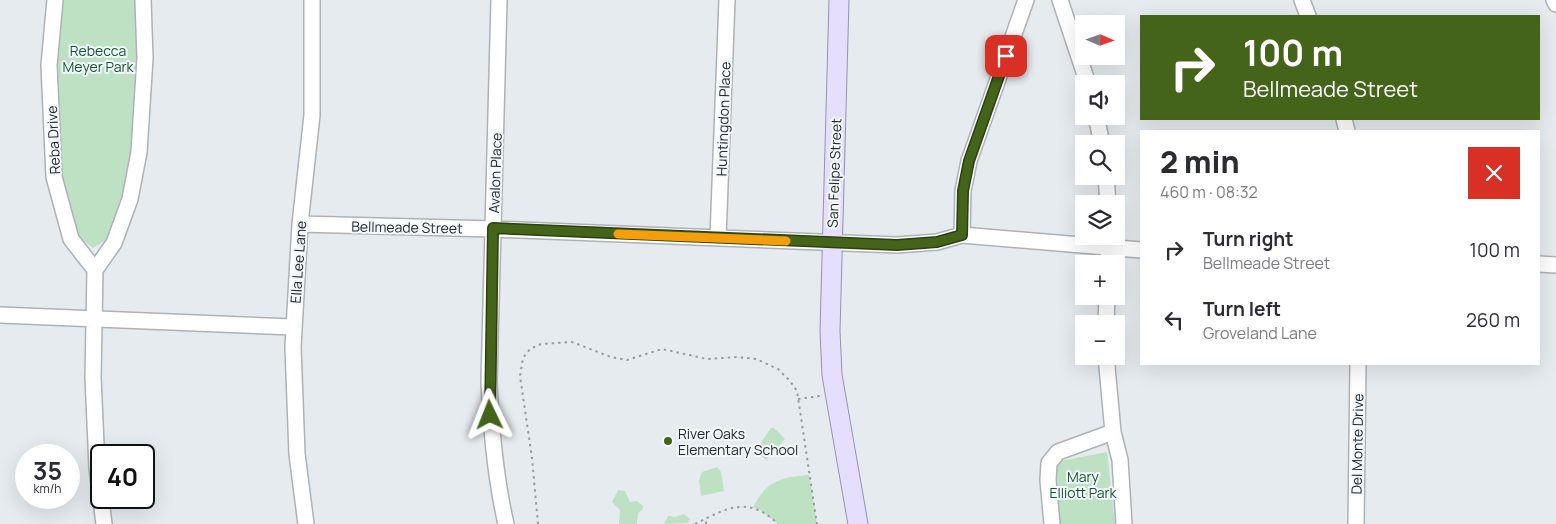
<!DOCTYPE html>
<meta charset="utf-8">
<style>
:root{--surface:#fff;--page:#f2f2f3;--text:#2b2b33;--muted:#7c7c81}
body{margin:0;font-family:Manrope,sans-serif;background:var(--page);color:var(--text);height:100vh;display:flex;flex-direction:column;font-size:19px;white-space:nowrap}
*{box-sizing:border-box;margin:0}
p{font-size:16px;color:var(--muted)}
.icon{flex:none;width:28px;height:28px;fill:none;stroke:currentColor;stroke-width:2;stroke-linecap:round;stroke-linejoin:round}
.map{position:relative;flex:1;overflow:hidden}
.details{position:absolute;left:1140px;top:130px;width:400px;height:235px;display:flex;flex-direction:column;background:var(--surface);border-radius:0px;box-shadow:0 5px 20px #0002}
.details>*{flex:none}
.hud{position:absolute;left:1140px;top:15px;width:400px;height:105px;border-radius:0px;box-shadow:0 5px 20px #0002;background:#446419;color:#fff;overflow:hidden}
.needle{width:32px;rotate:92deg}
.fabs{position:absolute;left:1075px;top:15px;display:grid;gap:10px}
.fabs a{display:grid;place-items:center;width:50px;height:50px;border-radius:0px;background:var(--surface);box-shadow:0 5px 20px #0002;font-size:25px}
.speed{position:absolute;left:15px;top:444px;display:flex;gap:10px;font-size:25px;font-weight:700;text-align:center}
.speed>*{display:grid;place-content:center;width:65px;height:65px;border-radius:50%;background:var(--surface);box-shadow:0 5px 20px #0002;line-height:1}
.speed small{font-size:12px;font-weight:400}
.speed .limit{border:2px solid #111;border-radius:8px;background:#fff;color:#111}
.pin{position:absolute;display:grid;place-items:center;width:42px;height:42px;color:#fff;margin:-21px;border-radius:10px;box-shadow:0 2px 8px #0006}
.me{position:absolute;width:55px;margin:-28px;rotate:358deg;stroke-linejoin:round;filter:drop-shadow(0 0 4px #0008)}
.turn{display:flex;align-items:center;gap:18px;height:105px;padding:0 20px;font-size:22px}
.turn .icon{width:65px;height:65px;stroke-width:2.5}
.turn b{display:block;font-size:35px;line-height:42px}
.round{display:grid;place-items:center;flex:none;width:52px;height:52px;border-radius:0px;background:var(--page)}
.overview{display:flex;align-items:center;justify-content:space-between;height:85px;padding:0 20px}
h1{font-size:30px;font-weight:800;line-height:38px}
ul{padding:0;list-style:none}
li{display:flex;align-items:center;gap:15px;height:70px;padding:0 20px}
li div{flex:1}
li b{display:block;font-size:19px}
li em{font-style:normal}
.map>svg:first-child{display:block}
</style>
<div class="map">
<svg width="1556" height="524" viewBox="0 0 1556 524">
<rect width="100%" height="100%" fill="#e6ebef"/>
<!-- green -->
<path fill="#bee1c4" d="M61 0H137L140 58 134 152 124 198 110 238 93 248 75 235 59 177 55 65Z
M771 428H774L785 439 766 460 756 450Z
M1107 452 1115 524H1059L1055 466 1060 461Z
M717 467 721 472 724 491 701 496 699 480 702 472Z
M809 475 817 524H778L759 509 753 508C765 481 782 477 809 475Z
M618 490 625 491 630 502 637 501 643 506V509L638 513 637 524H619L620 510 612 502Z
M684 514 690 519 688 523 664 524 668 516 676 517Z"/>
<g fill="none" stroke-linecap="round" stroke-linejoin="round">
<!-- minor casing -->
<g stroke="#adb2b6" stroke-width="18">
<path id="minor" d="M55 0 49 65 54 177 71 239 95 270
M499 0 489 381C491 430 495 476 506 524
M1060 0 1088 84
M1302 0 1308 16
M1554 0 1556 4
M1096 116 1102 144
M1344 119 1347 131
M1106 176 1108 204
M300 224 493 229 897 245 937 242 962 235 1141 250
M962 235 963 191 969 161 1026 0
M718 238 727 0
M1108 264 1109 236
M1539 264 1556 265
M0 315 293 327
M1106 324 1107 296
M1106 356 1113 432 1120 460 1124 524
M104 524 97 468 93 377 95 270 114 243 130 199 139 152 145 58 143 0
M306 524 297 454 293 347 300 224 312 115V0
M1052 524 1048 480 1049 463 1058 452 1113 432
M1356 524 1358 364"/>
</g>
<!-- major casing -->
<g stroke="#9691b2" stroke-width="21">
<path id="major" d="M839 0 830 331 832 375 858 524"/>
</g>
<!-- path -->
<path stroke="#989c9e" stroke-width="2" stroke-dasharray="2.5 4" stroke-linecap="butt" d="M798 399 820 396
M538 524 532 458 520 376 523 358 530 349 541 344 572 342 611 357 627 360 662 349 707 359 737 357 756 359 778 369 790 381 797 391 817 524
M695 524C727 508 748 495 778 524
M706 524V519"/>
<!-- minor -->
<use href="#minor" stroke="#fff" stroke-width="15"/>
<!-- major -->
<use href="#major" stroke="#e5dffd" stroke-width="19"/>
</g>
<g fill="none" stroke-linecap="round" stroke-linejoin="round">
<!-- route casing -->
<g stroke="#2c4110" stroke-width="12">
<path id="route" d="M490 415 493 228 897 245 937 242 962 235 963 191 969 161 1006 56"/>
</g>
<!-- route -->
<use href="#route" stroke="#446419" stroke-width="9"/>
<!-- slow -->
<path stroke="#f59e0b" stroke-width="9" d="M618 234 786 241"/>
</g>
<!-- markers -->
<circle fill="#446419" stroke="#f3f8fd" stroke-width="2" cx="668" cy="441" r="5"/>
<g text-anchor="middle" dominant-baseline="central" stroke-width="4" stroke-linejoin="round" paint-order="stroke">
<!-- park labels -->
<g font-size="14" fill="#13582a" stroke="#f3f8fd">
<text x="98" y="50">Rebecca<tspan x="98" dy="16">Meyer Park</tspan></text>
<text x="1083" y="476">Mary<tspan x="1083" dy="16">Elliott Park</tspan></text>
</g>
<!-- street labels -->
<g font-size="14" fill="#262829" stroke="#f3f8fd">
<text transform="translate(723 119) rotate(-88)">Huntingdon Place</text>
<text transform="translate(53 140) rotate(-93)">Reba Drive</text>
<text transform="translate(495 173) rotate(-88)">Avalon Place</text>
<text transform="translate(834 173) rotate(-88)">San Felipe Street</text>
<text transform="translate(407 227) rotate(1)">Bellmeade Street</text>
<text transform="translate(298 262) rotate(-86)">Ella Lee Lane</text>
<text transform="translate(1357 444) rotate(-89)">Del Monte Drive</text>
</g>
<!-- poi labels -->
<g font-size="14" fill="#262829" stroke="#f3f8fd" text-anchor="start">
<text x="678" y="433">River Oaks<tspan x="678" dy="16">Elementary School</tspan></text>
</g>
</g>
</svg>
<div class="fabs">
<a><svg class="needle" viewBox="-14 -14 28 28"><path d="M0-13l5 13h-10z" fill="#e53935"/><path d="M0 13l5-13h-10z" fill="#7c7c81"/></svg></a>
<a><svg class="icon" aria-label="sound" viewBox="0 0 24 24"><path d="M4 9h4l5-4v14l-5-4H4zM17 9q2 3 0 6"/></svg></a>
<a><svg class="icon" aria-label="search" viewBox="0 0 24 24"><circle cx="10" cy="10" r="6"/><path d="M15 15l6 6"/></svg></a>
<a><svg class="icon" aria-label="layers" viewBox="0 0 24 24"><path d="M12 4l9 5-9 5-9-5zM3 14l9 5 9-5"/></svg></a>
<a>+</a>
<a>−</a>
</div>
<div class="speed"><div>35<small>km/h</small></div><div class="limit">40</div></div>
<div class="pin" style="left:1006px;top:56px;background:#d93025"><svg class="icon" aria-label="arrive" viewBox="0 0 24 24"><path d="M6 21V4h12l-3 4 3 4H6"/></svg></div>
<svg class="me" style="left:490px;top:415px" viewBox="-20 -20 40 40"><path d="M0-17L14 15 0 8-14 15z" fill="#446419" stroke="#fff" stroke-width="4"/></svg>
<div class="hud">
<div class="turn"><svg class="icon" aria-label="right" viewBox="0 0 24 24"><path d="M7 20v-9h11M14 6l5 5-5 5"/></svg><div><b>100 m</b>Bellmeade Street</div></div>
</div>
<section class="details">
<div class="overview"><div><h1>2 min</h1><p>460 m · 08:32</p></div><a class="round" style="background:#d93025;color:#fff"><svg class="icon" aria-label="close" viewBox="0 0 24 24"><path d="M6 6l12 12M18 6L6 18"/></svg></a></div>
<ul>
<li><svg class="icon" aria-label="right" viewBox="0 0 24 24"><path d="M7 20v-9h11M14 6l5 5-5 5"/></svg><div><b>Turn right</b><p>Bellmeade Street</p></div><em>100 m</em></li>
<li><svg class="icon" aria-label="left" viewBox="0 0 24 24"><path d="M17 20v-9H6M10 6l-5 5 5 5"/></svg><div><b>Turn left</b><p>Groveland Lane</p></div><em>260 m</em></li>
</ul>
</section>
</div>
